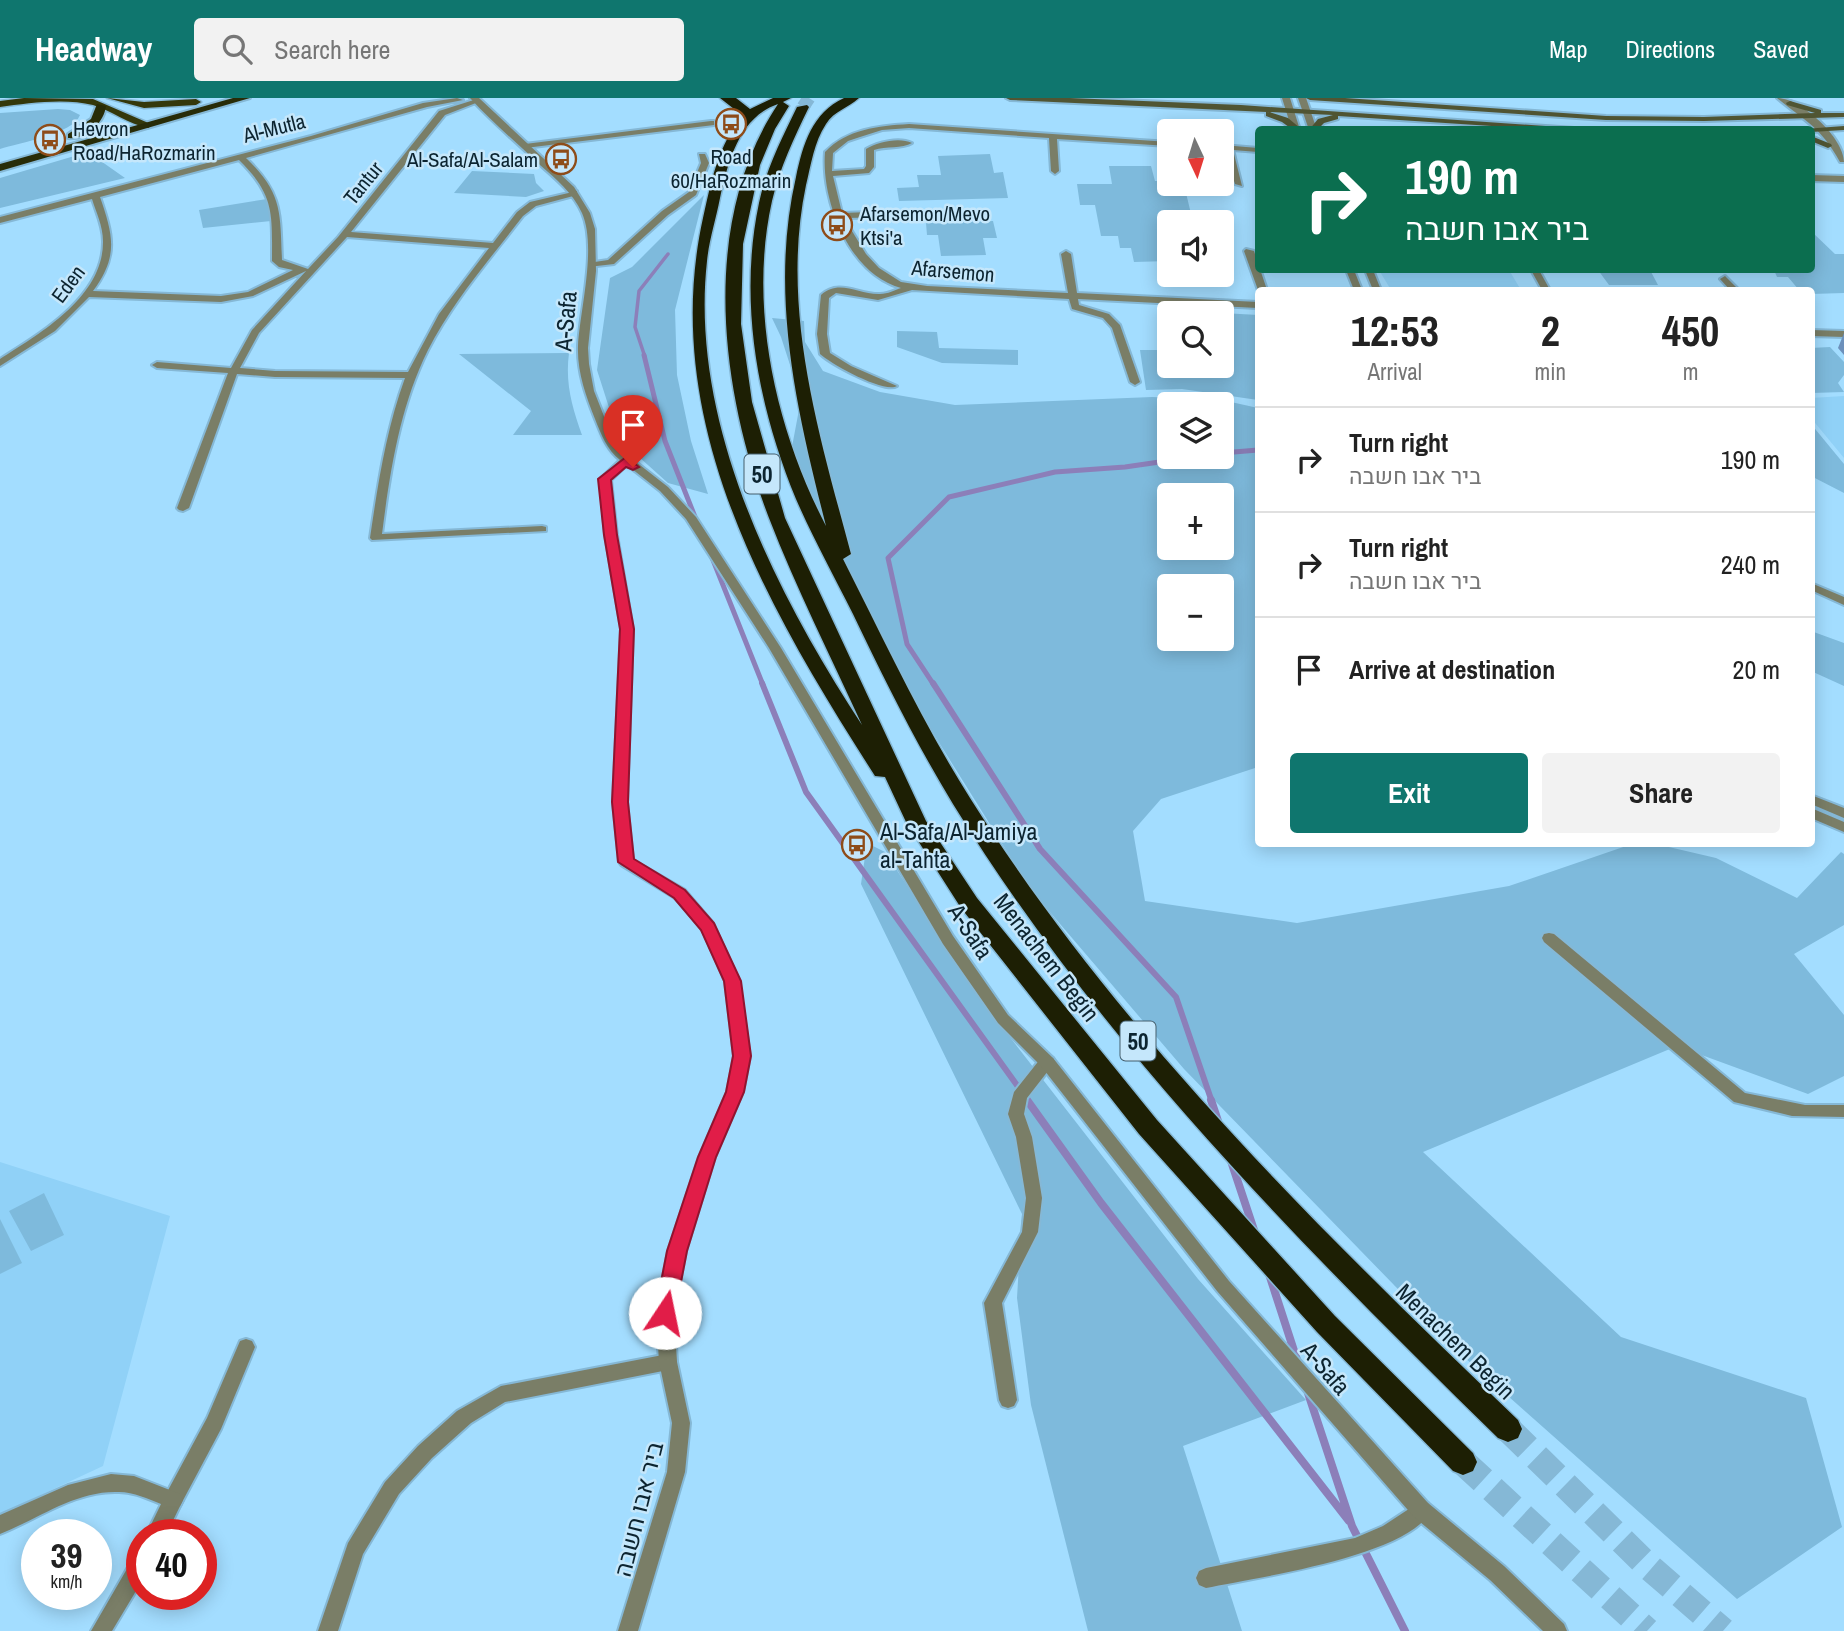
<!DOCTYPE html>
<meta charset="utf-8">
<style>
:root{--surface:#fff;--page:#f2f2f2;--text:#222;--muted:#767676;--line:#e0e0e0;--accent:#0f766e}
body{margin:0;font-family:"Archivo Narrow",Heebo,sans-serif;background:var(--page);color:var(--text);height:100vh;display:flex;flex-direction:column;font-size:26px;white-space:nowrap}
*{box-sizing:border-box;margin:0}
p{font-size:23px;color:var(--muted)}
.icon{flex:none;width:38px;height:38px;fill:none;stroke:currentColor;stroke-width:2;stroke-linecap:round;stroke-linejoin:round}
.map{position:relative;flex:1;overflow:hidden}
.details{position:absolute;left:1255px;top:189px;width:560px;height:560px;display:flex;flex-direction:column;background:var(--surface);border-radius:7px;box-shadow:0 4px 18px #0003}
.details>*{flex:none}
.hud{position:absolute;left:1255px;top:28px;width:560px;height:147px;border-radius:7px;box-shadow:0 4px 18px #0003;background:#0b6e4f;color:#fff;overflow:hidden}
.needle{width:46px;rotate:176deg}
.controls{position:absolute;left:1157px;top:21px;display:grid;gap:14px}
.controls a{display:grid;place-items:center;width:77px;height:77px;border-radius:7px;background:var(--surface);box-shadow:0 4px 18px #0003;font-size:35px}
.speed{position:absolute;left:21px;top:1421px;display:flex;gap:14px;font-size:35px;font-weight:700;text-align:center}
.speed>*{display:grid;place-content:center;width:91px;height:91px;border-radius:50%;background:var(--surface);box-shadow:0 4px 18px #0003;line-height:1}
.speed small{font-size:18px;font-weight:400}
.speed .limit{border:10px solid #d22;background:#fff;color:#111}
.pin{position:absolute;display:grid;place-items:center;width:60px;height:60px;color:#fff;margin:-72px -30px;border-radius:50% 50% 50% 0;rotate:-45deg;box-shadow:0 0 7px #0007}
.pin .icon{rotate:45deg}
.me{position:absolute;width:77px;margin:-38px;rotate:11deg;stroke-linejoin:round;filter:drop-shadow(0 0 5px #0008)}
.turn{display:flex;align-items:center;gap:24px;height:147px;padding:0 35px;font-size:32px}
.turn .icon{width:91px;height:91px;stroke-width:2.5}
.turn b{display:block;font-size:49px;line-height:60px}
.eta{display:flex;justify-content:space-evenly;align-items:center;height:119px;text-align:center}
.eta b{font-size:42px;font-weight:700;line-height:49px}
.action{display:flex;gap:14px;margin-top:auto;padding:14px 35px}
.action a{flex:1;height:80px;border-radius:7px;background:var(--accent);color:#fff;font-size:28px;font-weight:700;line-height:80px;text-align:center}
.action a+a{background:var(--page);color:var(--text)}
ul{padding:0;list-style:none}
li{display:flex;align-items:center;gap:21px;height:105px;padding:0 35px;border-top:2px solid var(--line)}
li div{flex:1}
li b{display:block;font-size:26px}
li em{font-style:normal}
header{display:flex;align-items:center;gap:42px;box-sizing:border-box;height:98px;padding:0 35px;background:var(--accent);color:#fff}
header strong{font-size:33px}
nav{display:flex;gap:38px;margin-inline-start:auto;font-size:24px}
.search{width:490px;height:63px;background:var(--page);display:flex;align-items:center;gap:18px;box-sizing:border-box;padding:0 24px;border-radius:7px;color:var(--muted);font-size:26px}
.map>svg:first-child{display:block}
</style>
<header>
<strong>Headway</strong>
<div class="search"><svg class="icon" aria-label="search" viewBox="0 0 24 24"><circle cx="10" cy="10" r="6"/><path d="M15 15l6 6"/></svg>Search here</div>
<nav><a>Map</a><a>Directions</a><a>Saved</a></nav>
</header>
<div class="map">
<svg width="1844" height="1533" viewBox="0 0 1844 1533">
<rect width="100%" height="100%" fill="#a3ddff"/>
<!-- built -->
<path fill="#90d1f7" d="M1379 172H1509L1521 192H1391Z
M1844 298V360L1811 320V300Z
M0 1064 170 1118 103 1368 0 1416Z"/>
<!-- green -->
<path fill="#7ebadc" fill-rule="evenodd" d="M58 11 70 12 80 17C73 36 19 45 0 51V15Z
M88 54 125 80 0 110V80Z
M990 56 994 75 1003 74 1008 100 899 103 897 90 919 89 917 77H941L938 58Z
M1109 68H1151L1155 83H1169L1174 95H1186L1193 124H1169V163L1134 164 1131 150H1120L1118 138H1101L1095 107H1080L1077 86H1112Z
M472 73 534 76 536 85 544 93 526 99 454 95Z
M704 97 675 212 677 277 691 343 708 396 668 385 639 359 613 322 597 272 610 180 632 169Z
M267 101 271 123 203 130 199 112Z
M993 123 997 140H983L986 157 941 158 938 137H927L926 125Z
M1812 134 1835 156H1844V195L1811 196V192H1799L1788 179H1777L1774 172H1811Z
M1598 172H1650L1658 187H1609Z
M1222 215 1258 217V302L1182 291 1146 292 1140 252H1169V268H1222V245L1231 241 1226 222H1222Z
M772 220 804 223 805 244 823 273 880 294 955 307 1152 299 1222 302 1258 310V669L1161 701 1133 733 1145 803 1297 825 1509 788 1632 746H1656L1716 760 1797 800 1841 754 1844 756V827L1794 856 1844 917V978L1808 996 1677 948 1423 1054 1621 1239 1806 1300 1842 1429 1737 1501 1464 1259 1184 971 1031 792 928 627 880 556 788 370 801 301 781 239ZM1169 306H1222V359H1169ZM1169 397H1222V450H1169ZM1169 488H1222V541H1169Z
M897 233 937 234 939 250 1018 252V267L942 265 897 249Z
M1830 249 1844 264V277L1838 285 1844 294 1811 295V250Z
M569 255C565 285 572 309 582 337H513L531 313 459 256Z
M1811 326 1844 366V395L1811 378Z
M1811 533 1844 545V588L1811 573Z
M867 745 885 754 985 907 1198 1181 1306 1302 1183 1348 1242 1533H1088L1031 1307 1017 1200 1022 1116 861 786Z
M44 1095 64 1137 31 1153 9 1113Z
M0 1121 22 1165 0 1176Z"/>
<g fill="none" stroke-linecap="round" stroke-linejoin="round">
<!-- stream-far3 -->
<path stroke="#8c7fb9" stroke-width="3.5" d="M645 259 635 229 639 193 668 156"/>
<!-- stream-far2 -->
<path stroke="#8c7fb9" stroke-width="5" d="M644 257 665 343 697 424
M1222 355 1258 352
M711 457 763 587
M934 587 907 546 888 460 949 399 1055 374 1125 369 1194 359"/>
<!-- stream-far1 -->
<path stroke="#8c7fb9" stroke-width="6" d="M762 585 806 694 1029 1004
M933 585 1040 751 1176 899 1212 1004"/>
<!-- stream -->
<path stroke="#8c7fb9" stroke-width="8" d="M1027 1002 1101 1105 1349 1423
M1211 1002 1218 1023
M1231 1063 1254 1132
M1269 1176 1298 1265
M1307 1292 1352 1428 1405 1533"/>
<!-- motorway-tunnel-far1 -->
<path stroke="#85b8d6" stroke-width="13" stroke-dasharray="13 6" stroke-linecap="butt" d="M803 9 809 0"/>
<!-- motorway-tunnel -->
<path stroke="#85b8d6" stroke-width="27" stroke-dasharray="27 13" stroke-linecap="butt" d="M1508 1331 1648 1468 1723 1533
M1463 1364 1647 1533"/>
<!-- minor casing -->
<g stroke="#85b8d6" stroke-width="4">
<path id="minor" d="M457 0 463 2 427 9 246 60C283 95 280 115 282 162L308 171 338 139 439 13 477 1 481 3 445 17 351 134 493 145 517 114 530 104 577 93V97L536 108 523 118C490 161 453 203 428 252 400 308 390 373 382 436L542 428 546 429V433L372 442 370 440C378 386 386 332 405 280L275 279 237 276 189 410 183 413 179 412 177 410 228 275 157 270 152 267 157 264 231 270 252 232 306 173 253 198 221 204 89 199 55 233 0 268V261C41 235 104 198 103 143 103 128 96 114 92 101L0 125V119L311 38 423 5ZM239 62C275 97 272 116 272 163L279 169 293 172 248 194 221 198 93 193C119 158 113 137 100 99ZM347 139 489 150 439 216 408 274 275 273 240 270 259 235Z
M1777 0C1801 0 1844 40 1844 64H1840C1820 28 1807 25 1777 0Z
M711 23H714V27L525 50 521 48 525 46Z
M909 26 1169 44V48L1057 41 1059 73 1055 76 1051 73 1049 40 909 30 882 32 860 39 848 43 833 55 832 73 864 71 866 68V51C878 44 899 39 912 45 902 51 886 48 874 52V69L869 75 833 78 842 115 899 113 903 116 899 119 844 120 866 156 879 170 901 184 927 188 1068 195 1061 156 1066 153 1071 156 1077 195 1258 204V210L1078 201 1079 207 1109 216 1120 227 1140 284 1135 287 1130 284 1112 230 1103 220 1072 211 1069 201 912 192 878 202 836 195 829 200 827 236 830 255 851 268 897 288C885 296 831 266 820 256L817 236 821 197C839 180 859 197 880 196 888 196 895 192 901 190 849 176 821 103 825 54 847 31 878 28 909 26Z
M1222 47 1258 50V54L1233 52 1242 88 1235 86 1224 52 1222 51Z
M699 56H705L709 65 696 97 668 117 614 166 588 169V165L608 162 662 113 689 94 701 65Z
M1811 77 1844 78V84L1811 83Z
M1246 151 1254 153 1267 192H1258L1244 153Z
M1531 172H1539L1550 192H1542Z
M1725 178 1739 192H1730L1720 181Z
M1811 232 1844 233V239L1811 238Z
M1811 485 1844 499V507L1811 492Z
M1549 835 1554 836 1745 995 1805 1007H1844V1019L1792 1018 1734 1004 1544 844 1542 840 1544 836Z
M1047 958 1053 960 1055 964 1027 1000 1024 1016 1032 1039 1042 1100 1038 1134 1002 1205 1017 1302 1014 1308 1008 1310 1002 1308 999 1302 984 1205 1022 1134 1026 1100 1016 1039 1008 1016 1014 994 1041 960Z
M246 1241 252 1243 255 1249 221 1331 180 1408 173 1411 166 1408 163 1402 166 1396 207 1320 240 1243Z
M668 1256 674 1258 677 1264 674 1270 668 1272 505 1304 471 1325 432 1360 399 1396 363 1456 338 1533H318L348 1445 385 1384 418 1348 457 1313 501 1288Z
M1421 1403 1428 1405 1431 1412C1411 1458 1254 1480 1206 1490L1199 1487 1196 1480 1199 1473 1206 1470 1355 1440 1383 1428Z"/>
</g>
<!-- tertiary casing -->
<g stroke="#85b8d6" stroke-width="4">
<path id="tertiary" d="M470 0H479L574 89 590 115 595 131 596 173 588 250 589 266 594 293 611 336 622 353 668 389 696 419 781 550 953 838 1008 917 1053 960 1229 1183 1428 1405 1504 1468 1564 1526 1567 1533H1543L1490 1482 1414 1419 1217 1193 1041 968 998 925 943 846 769 550 686 421 660 393 627 367 611 382 617 437 633 531 627 704 633 762 685 792 713 825 739 883 750 958 743 994 715 1059 686 1153 674 1215 677 1264 690 1325 685 1374 638 1533H618L667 1374 672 1325 659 1264 656 1215 668 1153 699 1059 727 994 734 958 725 883 702 831 675 800 621 767 619 764 613 704 621 531 605 437 600 381 620 362C607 352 601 336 595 321 586 298 577 274 578 248 580 212 597 149 582 115 573 95 556 81 540 67 517 45 492 24 470 0Z
M1282 0H1290L1300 32H1292Z
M1298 0H1306L1317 32H1309Z
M1346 172H1354L1362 192H1354Z
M1365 172H1373L1381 192H1373Z
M1811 697 1844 710V720L1811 706Z
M1811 710 1844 724V734L1811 720Z
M111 1376 134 1378 180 1396 183 1402 166 1437H146L161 1406C148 1401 134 1394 119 1394 76 1392 38 1421 0 1436V1417L68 1387Z
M142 1454V1483L112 1533H91L135 1457Z"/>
</g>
<!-- secondary casing -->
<g stroke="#85b8d6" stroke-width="4">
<path id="secondary" d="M1006 0H1070L1241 7 1603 32H1554L1338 18V21L1324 25 1317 32H1309L1318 21 1333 17 1010 2Z
M1306 0H1345L1606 18 1704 19 1815 15 1787 7 1786 5 1790 3 1821 12V15H1844V19L1704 23 1606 22 1310 2Z
M1269 14 1288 20 1300 30 1293 32 1282 24 1266 18V14Z
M1844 28V32L1811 34V32H1791Z
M1811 38 1831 46 1832 48 1828 50 1811 43Z"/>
</g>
<!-- primary casing -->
<g stroke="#85b8d6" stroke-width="3">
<path id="primary" d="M24 0 93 1 153 27 148 30C128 26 112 13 93 7 65 0 28 5 0 9V3Z
M107 0 144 4 196 1 201 4 196 7 144 10Z"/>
</g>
<!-- trunk casing -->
<g stroke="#85b8d6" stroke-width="4">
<path id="trunk" d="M233 0H250L0 73V66Z
M97 6 106 8C104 25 86 42 68 40V36L91 21Z"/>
</g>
<!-- motorway casing -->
<g stroke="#85b8d6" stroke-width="3">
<path id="motorway" d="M720 0H736L750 11 773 0H791L783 4 789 8 775 31 760 67 743 146 741 226 752 304 785 420 926 723 977 800 1157 1022 1335 1218 1473 1355 1477 1364 1473 1373 1463 1377 1453 1373 1317 1234 1139 1036 961 810 906 724 885 679 875 678C769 512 658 325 703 120 711 85 718 46 743 18ZM778 6C699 125 720 292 769 420 796 490 831 559 862 627 776 496 689 325 707 163 709 142 716 121 720 100 728 64 739 19 778 6Z
M844 0H859C848 10 834 13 826 26 814 44 811 67 806 87 780 211 819 336 851 456L843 461C884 542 922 624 970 700 1118 935 1319 1131 1518 1322L1522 1331 1518 1340 1508 1344 1498 1340C1299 1145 1100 945 953 706 916 645 884 581 853 516 834 478 813 440 796 401 758 309 738 204 759 105 766 71 782 40 797 9L807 7 809 9C794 40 780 69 772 103 748 210 776 332 826 428 797 313 769 197 796 79 803 46 812 15 844 0Z"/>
</g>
<!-- minor -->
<use href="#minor" fill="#7a7e67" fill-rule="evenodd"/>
<!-- tertiary -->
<use href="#tertiary" fill="#7a7e67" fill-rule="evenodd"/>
<!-- secondary -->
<use href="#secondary" fill="#505533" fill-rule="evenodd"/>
<!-- primary -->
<use href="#primary" fill="#34380b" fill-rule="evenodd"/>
<!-- trunk -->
<use href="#trunk" fill="#282c08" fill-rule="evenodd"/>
<!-- motorway -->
<use href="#motorway" fill="#1d1f04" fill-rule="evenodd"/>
</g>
<!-- wall -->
<path fill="#6c90bb" d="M1844 235V257L1838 250Z"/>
<!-- route -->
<path fill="#e11d48" stroke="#92132f" stroke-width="2" d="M626 359 639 369 633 372 626 369 611 382 617 437 634 531 628 704 634 761 685 792 714 825 741 883 751 958 744 994 716 1059 687 1153 675 1215 672 1221 665 1224 658 1221 655 1215 667 1153 698 1059 726 994 733 958 724 883 701 832 674 800 618 764 612 704 620 531 604 437 598 381Z"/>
<!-- icons -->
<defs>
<g id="bus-ring" transform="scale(1.575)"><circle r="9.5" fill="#c5e7fb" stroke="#8e4c19" stroke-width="1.5"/><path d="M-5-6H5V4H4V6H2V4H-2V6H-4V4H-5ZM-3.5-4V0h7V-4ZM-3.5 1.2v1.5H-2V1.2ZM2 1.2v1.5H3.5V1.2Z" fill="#8e4c19"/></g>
</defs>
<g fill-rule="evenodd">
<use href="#bus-ring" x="731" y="26"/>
<use href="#bus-ring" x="50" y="42"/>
<use href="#bus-ring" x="561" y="61"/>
<use href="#bus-ring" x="837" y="127"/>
<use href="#bus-ring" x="857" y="747"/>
</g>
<g text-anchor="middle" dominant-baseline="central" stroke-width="5" stroke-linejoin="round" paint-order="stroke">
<!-- far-poi labels -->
<g font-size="21" fill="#0c2430" stroke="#c5e7fb" text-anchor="start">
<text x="73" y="30">Hevron<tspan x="73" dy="24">Road/HaRozmarin</tspan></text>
<text x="731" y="58" text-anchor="middle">Road<tspan x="731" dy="24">60/HaRozmarin</tspan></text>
<text x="538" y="61" text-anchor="end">Al-Safa/Al-Salam</text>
<text x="860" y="115">Afarsemon/Mevo<tspan x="860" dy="24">Ktsi'a</tspan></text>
</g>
<!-- far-street labels -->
<g font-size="21" fill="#0c2430" stroke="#c5e7fb">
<text transform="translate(274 30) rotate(-14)">Al-Mutla</text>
<text transform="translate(363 85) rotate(-51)">Tantur</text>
<text transform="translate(953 173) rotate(5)">Afarsemon</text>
<text transform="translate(68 186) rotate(-53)">Eden</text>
</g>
<!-- shield labels -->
<g fill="#c5e7fb" stroke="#445e6d" stroke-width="2">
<rect x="744.5" y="356.5" width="35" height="39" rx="5"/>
<rect x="1120.5" y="923.5" width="35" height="39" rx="5"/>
</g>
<g font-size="23" font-weight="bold" fill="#0c2430">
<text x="762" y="376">50</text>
<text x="1138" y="943">50</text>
</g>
<!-- street labels -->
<g font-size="24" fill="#0c2430" stroke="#c5e7fb">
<text transform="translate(565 223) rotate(-85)">A-Safa</text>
<text transform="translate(971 833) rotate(57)">A-Safa</text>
<text transform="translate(1047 859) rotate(52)">Menachem Begin</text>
<text transform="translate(1456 1243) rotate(44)">Menachem Begin</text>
<text transform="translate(1326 1270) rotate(49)">A-Safa</text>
<text transform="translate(638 1411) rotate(-76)">ביר אבו חשבה</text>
</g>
<!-- poi labels -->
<g font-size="24" fill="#0c2430" stroke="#c5e7fb" text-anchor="start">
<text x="880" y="733">Al-Safa/Al-Jamiya<tspan x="880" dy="28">al-Tahta</tspan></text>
</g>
</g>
</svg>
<div class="controls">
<a><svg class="needle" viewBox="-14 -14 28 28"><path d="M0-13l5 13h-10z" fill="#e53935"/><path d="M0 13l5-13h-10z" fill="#767676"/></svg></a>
<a><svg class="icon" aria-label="sound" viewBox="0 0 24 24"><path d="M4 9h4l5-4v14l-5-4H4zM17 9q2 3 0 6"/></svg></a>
<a><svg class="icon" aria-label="search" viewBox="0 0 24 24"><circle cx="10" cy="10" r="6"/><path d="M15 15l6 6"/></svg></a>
<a><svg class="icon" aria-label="layers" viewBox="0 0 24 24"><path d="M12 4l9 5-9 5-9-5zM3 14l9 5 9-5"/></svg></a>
<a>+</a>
<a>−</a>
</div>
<div class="speed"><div>39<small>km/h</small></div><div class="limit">40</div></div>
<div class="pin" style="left:633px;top:369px;background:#d93025"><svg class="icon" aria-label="arrive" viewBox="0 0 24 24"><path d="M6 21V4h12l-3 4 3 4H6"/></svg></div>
<svg class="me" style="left:665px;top:1215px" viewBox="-20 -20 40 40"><circle r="19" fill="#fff"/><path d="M0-13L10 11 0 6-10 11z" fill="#e11d48"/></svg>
<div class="hud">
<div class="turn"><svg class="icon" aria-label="right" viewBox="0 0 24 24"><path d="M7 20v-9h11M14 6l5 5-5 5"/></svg><div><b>190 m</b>ביר אבו חשבה</div></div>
</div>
<section class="details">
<div class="eta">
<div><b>12:53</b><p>Arrival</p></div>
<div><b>2</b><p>min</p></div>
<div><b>450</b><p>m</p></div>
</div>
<ul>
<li><svg class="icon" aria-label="right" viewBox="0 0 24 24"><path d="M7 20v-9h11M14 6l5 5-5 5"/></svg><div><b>Turn right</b><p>ביר אבו חשבה</p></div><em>190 m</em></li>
<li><svg class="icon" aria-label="right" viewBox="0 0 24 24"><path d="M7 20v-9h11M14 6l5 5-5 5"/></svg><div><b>Turn right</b><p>ביר אבו חשבה</p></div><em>240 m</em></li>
<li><svg class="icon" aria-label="arrive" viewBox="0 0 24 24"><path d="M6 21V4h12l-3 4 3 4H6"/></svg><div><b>Arrive at destination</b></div><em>20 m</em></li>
</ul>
<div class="action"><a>Exit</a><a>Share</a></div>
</section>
</div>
